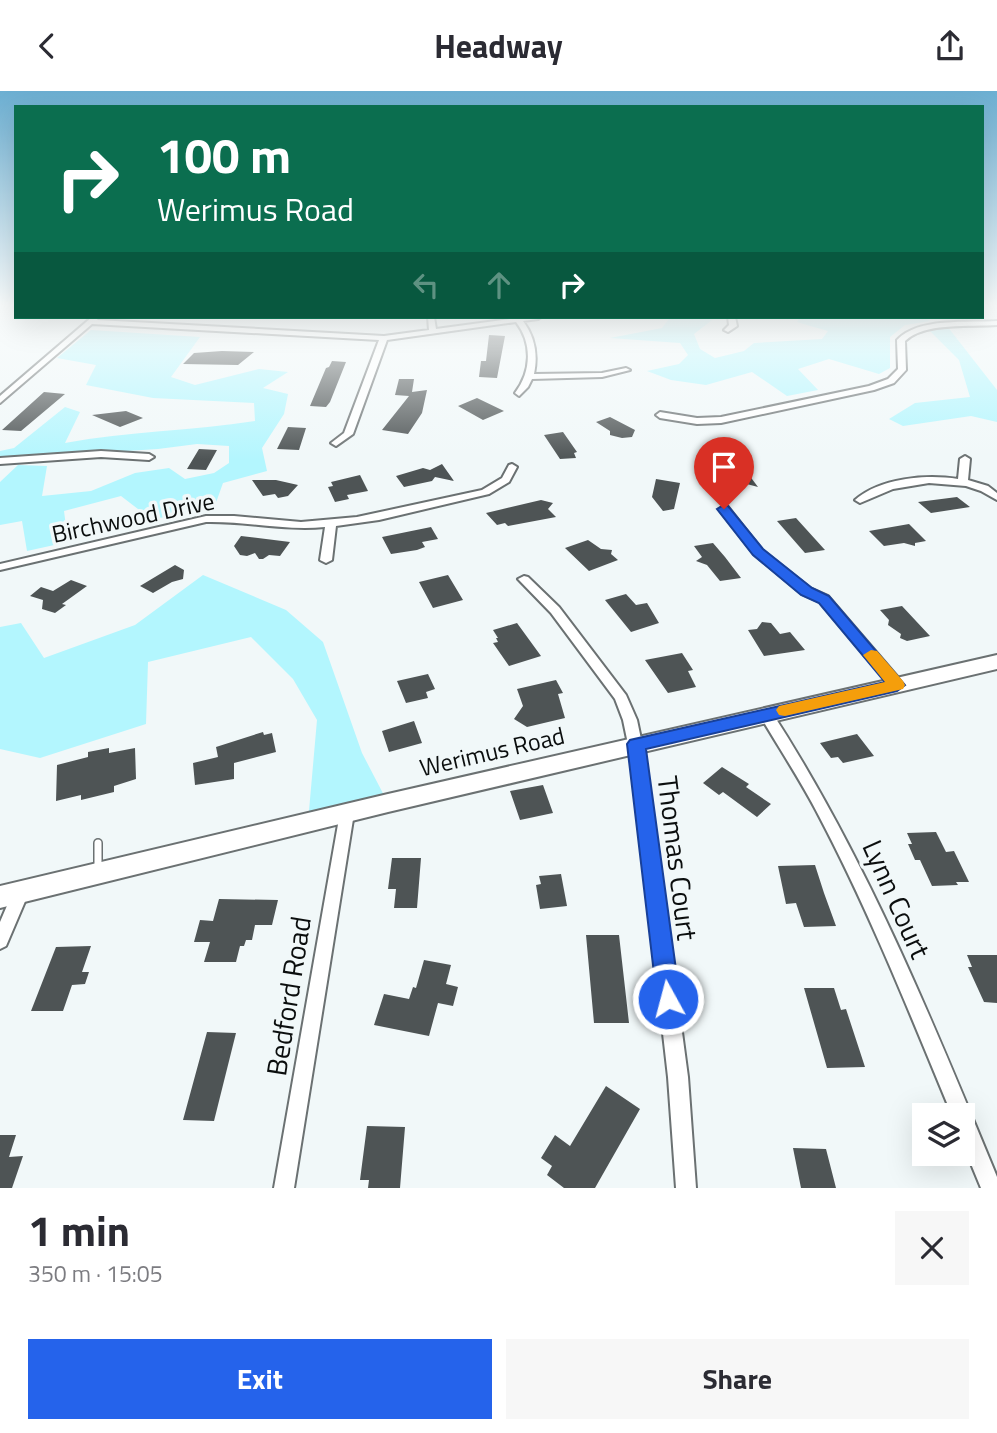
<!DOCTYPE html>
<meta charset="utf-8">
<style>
:root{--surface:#fff;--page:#f7f7f7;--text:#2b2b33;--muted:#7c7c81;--accent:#2563eb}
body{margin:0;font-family:"Titillium Web",sans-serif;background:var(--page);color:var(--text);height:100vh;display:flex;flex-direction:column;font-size:26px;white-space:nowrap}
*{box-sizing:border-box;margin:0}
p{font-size:23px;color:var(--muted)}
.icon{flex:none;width:38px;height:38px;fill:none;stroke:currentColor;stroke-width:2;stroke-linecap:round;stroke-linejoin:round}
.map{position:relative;height:1097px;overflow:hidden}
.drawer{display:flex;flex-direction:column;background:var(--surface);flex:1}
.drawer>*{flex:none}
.top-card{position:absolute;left:14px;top:14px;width:970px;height:214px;border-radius:0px;box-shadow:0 7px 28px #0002;background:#0b6e4f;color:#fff;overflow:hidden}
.tools{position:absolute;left:912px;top:1012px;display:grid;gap:14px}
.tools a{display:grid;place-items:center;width:63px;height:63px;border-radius:0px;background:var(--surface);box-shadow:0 7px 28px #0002;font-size:35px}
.pin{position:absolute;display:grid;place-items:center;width:60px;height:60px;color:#fff;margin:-72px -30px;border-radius:50% 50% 50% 0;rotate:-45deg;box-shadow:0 0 7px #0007}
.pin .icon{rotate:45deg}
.me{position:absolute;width:77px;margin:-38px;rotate:353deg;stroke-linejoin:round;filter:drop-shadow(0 0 5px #0008)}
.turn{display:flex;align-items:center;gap:24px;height:147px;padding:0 28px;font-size:32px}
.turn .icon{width:91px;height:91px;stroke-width:2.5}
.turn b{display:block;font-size:49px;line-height:60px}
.lanes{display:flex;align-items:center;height:66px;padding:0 28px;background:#0003;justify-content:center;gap:35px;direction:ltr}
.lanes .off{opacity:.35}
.round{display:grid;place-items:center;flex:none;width:74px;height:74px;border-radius:0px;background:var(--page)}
.head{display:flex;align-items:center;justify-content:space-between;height:119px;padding:0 28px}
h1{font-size:42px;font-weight:700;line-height:52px}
.primary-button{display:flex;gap:14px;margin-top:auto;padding:14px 28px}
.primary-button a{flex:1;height:80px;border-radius:0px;background:var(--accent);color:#fff;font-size:28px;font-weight:700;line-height:80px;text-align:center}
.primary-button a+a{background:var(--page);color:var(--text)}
header{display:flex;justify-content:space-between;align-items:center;height:91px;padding:0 28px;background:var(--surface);font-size:32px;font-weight:700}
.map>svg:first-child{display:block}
</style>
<header><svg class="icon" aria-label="back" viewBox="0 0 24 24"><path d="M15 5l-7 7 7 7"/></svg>Headway<svg class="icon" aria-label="share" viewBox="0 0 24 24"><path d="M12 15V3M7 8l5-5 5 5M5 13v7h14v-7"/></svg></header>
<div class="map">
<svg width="997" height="1097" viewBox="0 0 997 1097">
<rect width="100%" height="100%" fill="#f1f8f9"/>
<!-- green -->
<path fill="#b3f6fe" d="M665 226H701L712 229 694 243 700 258 715 267 744 260 754 252 822 248 828 240 797 231 800 226H921L930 230 905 234 890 246V277L879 283 829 268 798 278 818 299 787 305 752 281 706 294 671 289 647 280 679 273 688 264 680 252 610 247 662 237 669 228Z
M947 235 997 299V331L971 325 903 335 889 328 915 312 970 306 959 269 927 237Z
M91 239 200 246 171 286 195 294 259 278 288 281 263 297 288 303 284 323 262 357 267 380 223 392 213 420 151 428 121 405 64 420 68 451 27 460 22 430 0 434V391L18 374 47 375 42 405 91 400 135 382 169 377 185 388 214 382 229 372V355L197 353 158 358 0 368V360L14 357 65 316 80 321 65 352C128 340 192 340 255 330L254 312 153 307 86 294 96 274 57 267Z
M203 484 286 519 323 551 362 662 388 712 308 731 317 629 293 588 251 546 148 571 146 633 40 667 0 658V536L21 532 44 567 135 534Z"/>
<!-- building -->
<path fill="#4e5455" d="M489 244 505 245 497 287 479 286 481 270H486Z
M222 260 254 261 238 274 183 273 194 262Z
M332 270 346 271 330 311 326 316 310 315 326 277 329 276Z
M399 288H414L412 301 427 299 422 322 408 343 382 339 409 305 395 304Z
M44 301 65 303 21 340 2 339Z
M477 307 504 320 483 329 458 315Z
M126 320 143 327 120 336 92 324Z
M610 326 635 339 632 346 622 347 610 344V340L596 331Z
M288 336 306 337 299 359 277 358Z
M563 341 577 361 574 362 576 367 560 368 544 344Z
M199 358 217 359 206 379 187 378Z
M442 373 454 390 435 386 432 390 404 396 396 385 423 377 430 379Z
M740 379 746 380 758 396 713 384Z
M360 384 368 400 347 404 349 408 335 411 328 396 333 395 331 391Z
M656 388 680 392 674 418 663 420 652 406Z
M252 389H276L298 394 288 405 278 407 275 403 263 405Z
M957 406 970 416 931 422 918 411Z
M541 409 553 412 548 418 556 426 508 435 505 432 497 434 486 422Z
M796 427 825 459 805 462 777 430Z
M909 433 926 450 915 452V455L904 452 884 455 869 440Z
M431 436 438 448 422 451 425 456 417 459 391 463 382 446Z
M241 445 274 449 290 451 280 465 269 464 263 468H259L255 462 247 465 240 464 234 455Z
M588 449 601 458 612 459 611 463 618 469 589 480 565 457Z
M713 452 725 466 741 487 720 490 707 474 696 470 702 466 694 455Z
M175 474 184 479 183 488 172 491 153 502 140 495Z
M448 484 463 509 433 517 419 491Z
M71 489 87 495 62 513 66 514 55 522 42 518 43 509 30 505 41 496 53 500Z
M626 503 636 514 647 512 659 532 631 541 605 509Z
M902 515 930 545 907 550 900 547 901 543 888 534 889 529 880 519Z
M762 531 771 532 780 543 790 541 805 559 764 565 748 539 757 538Z
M517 532 541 565 509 575 493 552 498 551 496 547H498L493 539Z
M682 562 693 579 688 580 696 596 668 602 645 569Z
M428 583 435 598 426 601 428 607 406 612 397 590Z
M556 589 563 602 558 603 565 627 527 636 514 628 523 615 517 598Z
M414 630 422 652 389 661 382 640Z
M263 641 264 644 272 642 276 661 234 672V688L195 694 193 672 218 666 216 656Z
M857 643 874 665 843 672 838 666 831 667 820 652Z
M109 657V662L135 657 136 688 114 695V701L81 709V704L56 710 57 674 88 666V661Z
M722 676 749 693 746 696 771 713 757 726 723 701 719 704 703 692Z
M543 694 553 722 520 729 510 700Z
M936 741 946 761 954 760 969 791H956L958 794 932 795 920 769H915L908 753H912L907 742Z
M392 767H421L417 817H394L396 798H388Z
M815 774 824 802 836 835 804 836 796 812 786 813 778 775Z
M561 783 567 815 540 818 536 794 541 793 539 785Z
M219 808 278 809 272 834H255L252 849H246L244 855H240L236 871H204L210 851H194L200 829 213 830Z
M586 844H619L629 932H594Z
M91 855 82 881H89L85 893 72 894 63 920H31L56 856Z
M967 864H997V912L984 911 968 876H972Z
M424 869 451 874 446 893 458 896 453 915 438 912 429 945 374 934 384 903 409 908 413 896 416 897Z
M804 897H834L841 919 846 918 865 976 827 977Z
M207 941 236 942 214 1030 183 1029Z
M606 995 640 1018 595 1097H564L547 1084 552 1075 541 1067 555 1044 570 1055Z
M367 1035 405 1036 400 1097H368L369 1089H360Z
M0 1044H16L9 1066 23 1065 12 1097H0Z
M793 1057 826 1058 836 1097H801Z"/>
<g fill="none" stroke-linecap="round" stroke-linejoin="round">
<!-- lane casing -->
<g stroke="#6b7172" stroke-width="10">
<path id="lane" d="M98 752V777"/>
</g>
<!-- street casing -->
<g stroke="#6b7172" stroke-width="4">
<path id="street" d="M92 226H99L97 229 384 245 429 239 428 226H434L436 238 524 226H541L538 228 523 230C535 246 538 264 534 283L602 282 626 277 630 279 602 286 532 288 528 296 519 305 515 302C531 281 533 253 516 231L387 249 353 343 336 355 331 352 344 342 379 249 92 233 0 312V305Z
M728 226H735L737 235 728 241 724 239 729 234Z
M997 230V234C971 236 924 231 905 250L906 279 894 292 874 299 721 332 697 333 660 327 656 324 660 321 697 327 721 326 869 295 888 288 898 278 897 249C918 226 968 232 997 230Z
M101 360 149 363 154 366 149 369 101 366 0 373V367Z
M965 365 970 368 968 389 988 395 997 402V409L981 400 966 395 929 392 893 398 860 412 855 409C880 387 926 383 958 388L960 368Z
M512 373 517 376 509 391 489 403 379 429 336 435 332 469 326 472 320 469 325 436C285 440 246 430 206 431L0 479V473L206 425H234L301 431 357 426 482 399 502 387 509 374Z
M724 415 728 416 762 459 810 497 828 505 902 591 903 594 902 597H892L820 511 802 503 754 463 719 418Z
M524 485 528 486 559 516 626 604 637 629 646 672 688 986 696 1097H676L668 986 632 672 623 629 615 608 551 522 518 488Z
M766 618 771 620C865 765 931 926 997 1086V1097H981L962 1051V1024H952C910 923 870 822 819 725 801 690 779 657 759 623L761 620Z
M347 716 352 718 354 722 294 1097H274L340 722 342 718Z
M21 794 27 796 29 801 6 855 0 858V831L15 796Z"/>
</g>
<!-- secondary casing -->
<g stroke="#6b7172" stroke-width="4">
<path id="secondary" d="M997 564V578L388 721 0 817V795L388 703Z"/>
</g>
<!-- lane -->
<use href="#lane" stroke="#fff" stroke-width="7"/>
<!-- street -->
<use href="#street" fill="#fff" fill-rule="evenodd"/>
<!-- secondary -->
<use href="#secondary" fill="#fff" fill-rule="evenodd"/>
</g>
<!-- sky -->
<linearGradient id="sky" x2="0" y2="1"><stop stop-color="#6cafd2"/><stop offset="0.58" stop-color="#f9fcfc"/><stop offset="1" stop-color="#f9fcfc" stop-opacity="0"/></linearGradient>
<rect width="997" height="369" fill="url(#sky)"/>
<!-- route -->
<path fill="#2563eb" stroke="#184099" stroke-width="2" d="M724 414 728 415 763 458 812 497 829 505 905 594 897 600 646 658 680 908 677 916 668 919 660 916 657 908 627 653 630 649 885 591 819 512 801 504 753 464 717 418Z"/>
<!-- slow -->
<path fill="#f59e0b" d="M871 559 877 560 903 590 905 594 903 598 785 625 779 624 776 619 779 615 885 591 863 564Z"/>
<g text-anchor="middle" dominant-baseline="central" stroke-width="7" stroke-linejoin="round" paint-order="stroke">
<!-- street labels -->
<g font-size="24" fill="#0b0e0e" stroke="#f1f8f9">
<text transform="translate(133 426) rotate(-12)">Birchwood Drive</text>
<text transform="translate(492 660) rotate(-13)">Werimus Road</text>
</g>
<!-- near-street labels -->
<g font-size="28" fill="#0b0e0e" stroke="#f1f8f9">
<text transform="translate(678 767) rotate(83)">Thomas Court</text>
<text transform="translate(897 808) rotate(66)">Lynn Court</text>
<text transform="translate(288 905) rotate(-81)">Bedford Road</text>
</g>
</g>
</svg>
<div class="tools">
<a><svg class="icon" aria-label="layers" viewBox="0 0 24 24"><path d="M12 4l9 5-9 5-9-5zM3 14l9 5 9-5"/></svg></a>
</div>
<div class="pin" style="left:724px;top:418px;background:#d93025"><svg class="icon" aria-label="arrive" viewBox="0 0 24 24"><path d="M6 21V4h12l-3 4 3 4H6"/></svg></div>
<svg class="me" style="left:668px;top:908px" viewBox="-20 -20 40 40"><circle r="17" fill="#2563eb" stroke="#fff" stroke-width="3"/><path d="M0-11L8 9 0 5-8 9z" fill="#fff"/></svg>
<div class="top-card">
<div class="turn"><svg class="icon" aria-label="right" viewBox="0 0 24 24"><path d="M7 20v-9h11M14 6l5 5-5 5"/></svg><div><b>100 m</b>Werimus Road</div></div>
<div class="lanes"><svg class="icon off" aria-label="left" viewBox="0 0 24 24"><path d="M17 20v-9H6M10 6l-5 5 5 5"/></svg><svg class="icon off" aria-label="ahead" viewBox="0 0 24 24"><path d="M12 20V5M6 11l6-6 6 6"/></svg><svg class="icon" aria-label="right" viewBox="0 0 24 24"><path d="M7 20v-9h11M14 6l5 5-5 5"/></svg></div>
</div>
</div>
<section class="drawer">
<div class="head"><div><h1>1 min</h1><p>350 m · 15:05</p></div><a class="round"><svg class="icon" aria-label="close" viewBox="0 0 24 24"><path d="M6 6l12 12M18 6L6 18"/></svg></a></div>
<div class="primary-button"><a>Exit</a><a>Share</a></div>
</section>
